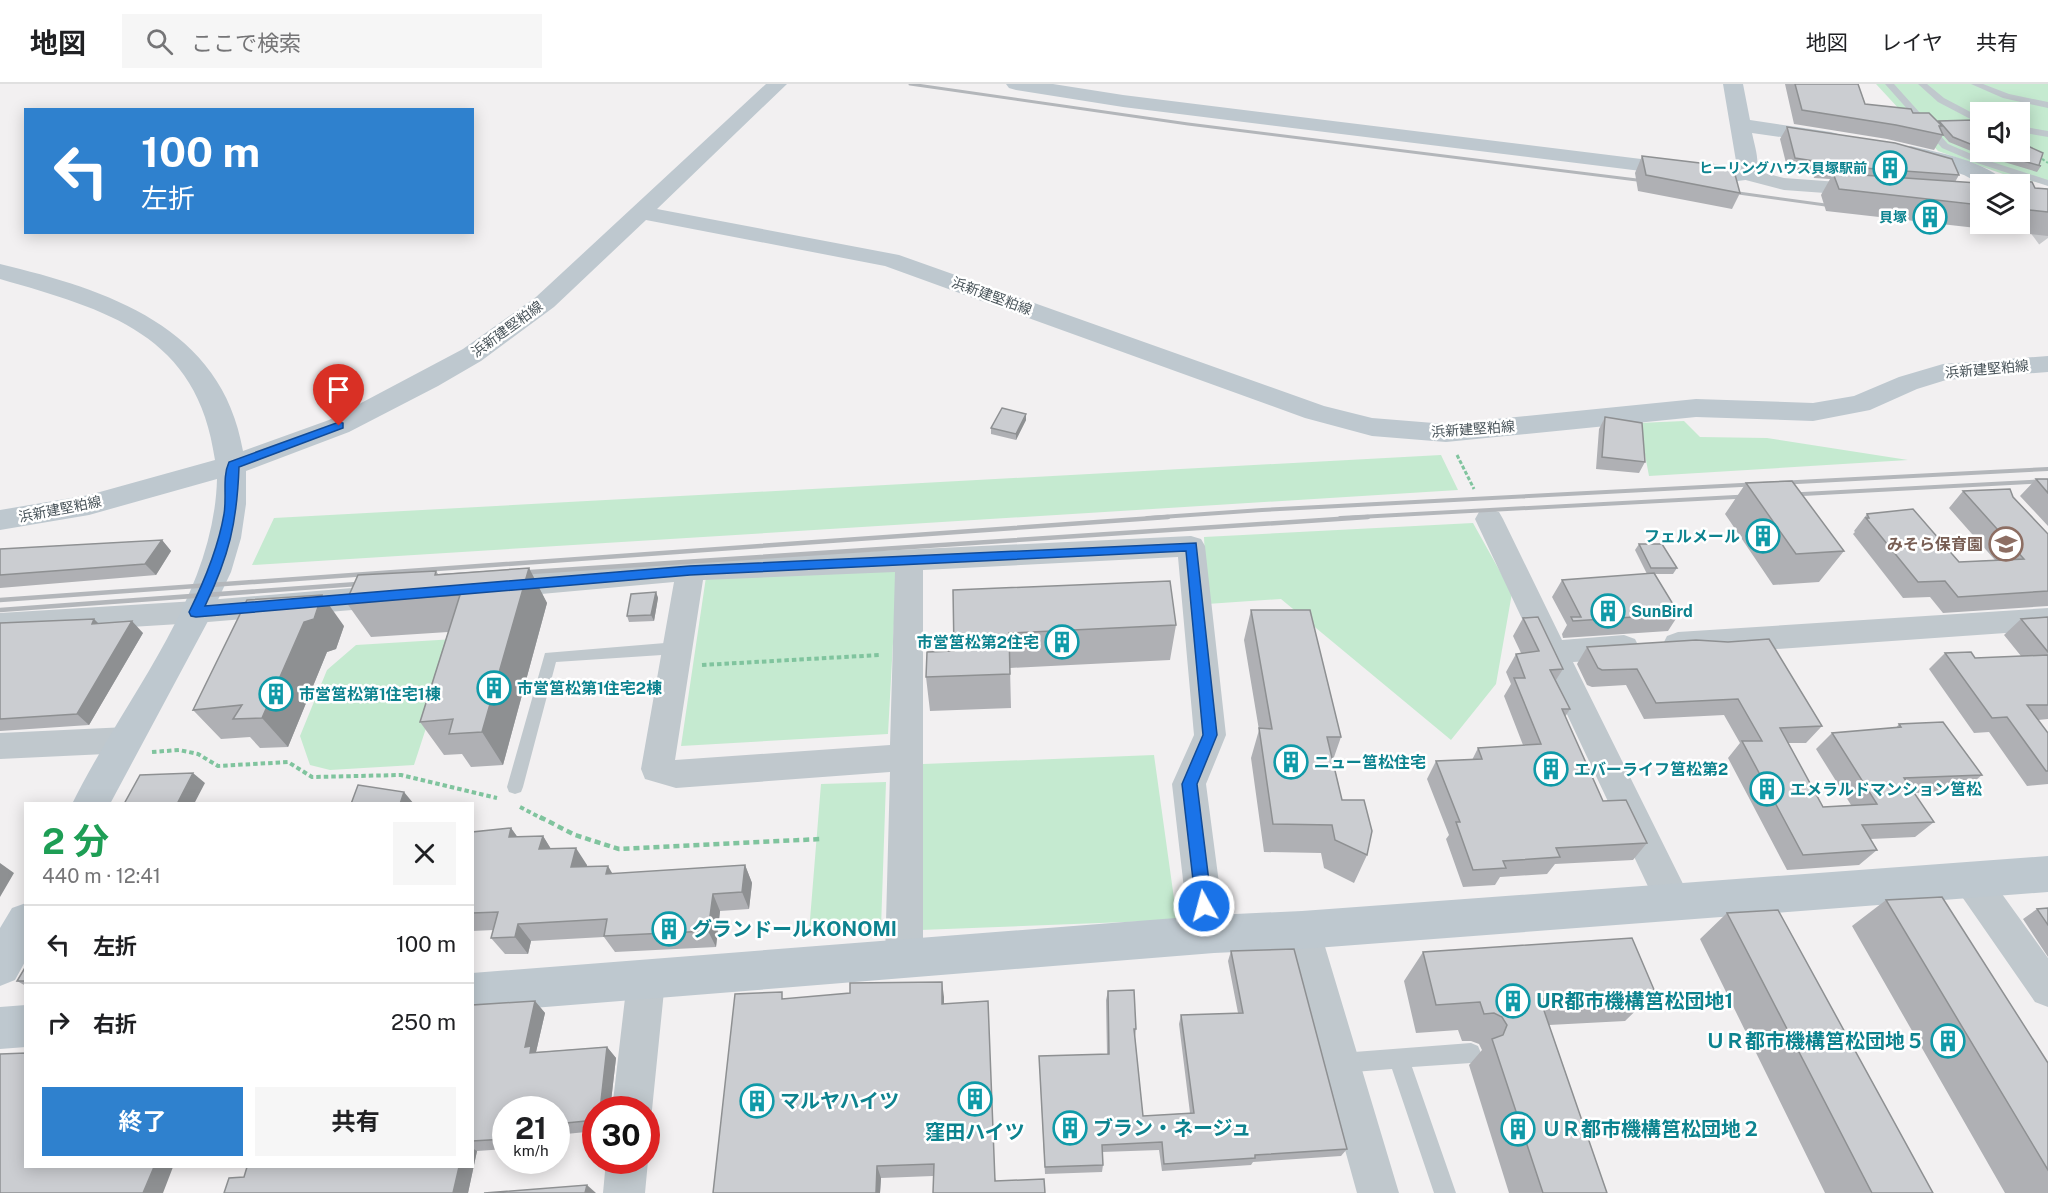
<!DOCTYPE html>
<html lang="ja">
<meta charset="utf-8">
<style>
:root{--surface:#fff;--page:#f6f6f6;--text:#202124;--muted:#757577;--line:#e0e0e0;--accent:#2f81ce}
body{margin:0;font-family:"Public Sans","Noto Sans JP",sans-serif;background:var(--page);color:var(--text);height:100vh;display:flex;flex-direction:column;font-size:22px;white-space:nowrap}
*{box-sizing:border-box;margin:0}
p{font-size:20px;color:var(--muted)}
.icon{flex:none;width:33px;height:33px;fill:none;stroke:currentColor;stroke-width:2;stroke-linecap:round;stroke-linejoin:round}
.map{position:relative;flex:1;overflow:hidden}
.details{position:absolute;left:24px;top:718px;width:450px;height:366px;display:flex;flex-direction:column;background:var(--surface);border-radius:0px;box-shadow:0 3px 15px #0003}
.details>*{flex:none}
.hud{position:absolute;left:24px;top:24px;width:450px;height:126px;border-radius:0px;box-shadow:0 3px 15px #0003;background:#2f81ce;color:#fff;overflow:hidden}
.fabs{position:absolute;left:1970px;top:18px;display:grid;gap:12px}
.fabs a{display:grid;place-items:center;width:60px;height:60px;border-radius:0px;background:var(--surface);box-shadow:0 3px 15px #0003;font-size:30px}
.speed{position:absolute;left:492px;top:1012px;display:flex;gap:12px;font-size:30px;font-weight:700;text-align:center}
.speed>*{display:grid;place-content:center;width:78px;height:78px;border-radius:50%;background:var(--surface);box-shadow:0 3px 15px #0003;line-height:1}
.speed small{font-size:15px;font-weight:400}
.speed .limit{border:9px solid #d22;background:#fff;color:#111}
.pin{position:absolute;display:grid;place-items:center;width:51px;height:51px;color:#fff;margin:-62px -26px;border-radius:50% 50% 50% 0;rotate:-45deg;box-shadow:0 0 6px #0007}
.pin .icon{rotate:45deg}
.me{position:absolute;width:66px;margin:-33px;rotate:353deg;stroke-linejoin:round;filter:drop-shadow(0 0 4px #0008)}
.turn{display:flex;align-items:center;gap:21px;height:126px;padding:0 18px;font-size:27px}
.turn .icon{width:78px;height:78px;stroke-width:2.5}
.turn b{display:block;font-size:42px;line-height:51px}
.round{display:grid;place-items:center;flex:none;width:63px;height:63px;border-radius:0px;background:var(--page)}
.head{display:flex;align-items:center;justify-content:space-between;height:102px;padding:0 18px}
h1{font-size:36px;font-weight:700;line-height:45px;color:#1e9e55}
.action{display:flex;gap:12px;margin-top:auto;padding:12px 18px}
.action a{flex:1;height:69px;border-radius:0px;background:var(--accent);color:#fff;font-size:24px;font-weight:700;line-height:69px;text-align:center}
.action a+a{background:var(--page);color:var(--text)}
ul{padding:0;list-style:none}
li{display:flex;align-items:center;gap:18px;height:78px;padding:0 18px;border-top:2px solid var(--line)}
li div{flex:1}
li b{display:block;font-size:22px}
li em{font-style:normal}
header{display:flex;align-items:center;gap:36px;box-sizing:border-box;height:84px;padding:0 30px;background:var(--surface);border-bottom:2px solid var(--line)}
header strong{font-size:28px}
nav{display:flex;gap:33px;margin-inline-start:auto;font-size:21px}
.search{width:420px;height:54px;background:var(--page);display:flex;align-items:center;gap:15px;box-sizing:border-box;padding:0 21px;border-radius:0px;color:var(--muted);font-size:22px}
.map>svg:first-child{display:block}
</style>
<header>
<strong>地図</strong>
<div class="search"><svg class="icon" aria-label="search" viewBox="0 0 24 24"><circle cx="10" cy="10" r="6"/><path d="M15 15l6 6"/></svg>ここで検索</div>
<nav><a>地図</a><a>レイヤ</a><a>共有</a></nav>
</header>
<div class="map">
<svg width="2048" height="1109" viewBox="0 0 2048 1109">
<rect width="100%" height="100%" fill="#f2f0f1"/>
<!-- green -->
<path fill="#c5ead0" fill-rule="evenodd" d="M1876 0H2048V101L2003 90 1938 67ZM1980 28H2019V68H1980Z
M1684 337 1700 353 1767 354 1908 376 1649 392 1639 339Z
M1441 371 1458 406 252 481 274 434Z
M1473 439 1512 509 1496 600 1451 656 1281 515 1207 520 1204 453Z
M897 484 888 650 681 662 706 493Z
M455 555 414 681 330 686 310 681 300 652 327 586 356 561Z
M1154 671 1177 836 920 846 923 680Z
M886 698 881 844 809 848 821 700Z"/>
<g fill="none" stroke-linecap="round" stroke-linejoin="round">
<!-- secondary-tunnel -->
<path stroke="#c8c9cc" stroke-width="22" stroke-dasharray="22 10" stroke-linecap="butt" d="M2019 120 2031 131 2048 154"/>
<!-- path-far3 -->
<path stroke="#80c49e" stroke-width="2" stroke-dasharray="3 2" stroke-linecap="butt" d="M2038 72 2048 79"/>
<!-- path-far2 -->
<path stroke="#80c49e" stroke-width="3" stroke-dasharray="4 2" stroke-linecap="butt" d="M1457 371 1474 405"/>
<!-- path-far1 -->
<path stroke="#80c49e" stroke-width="4" stroke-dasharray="4.5 3" stroke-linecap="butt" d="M702 581 880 571
M152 668 179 666 198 670 218 682 288 678 312 693 401 691 497 714
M520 723 543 735"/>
<!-- path -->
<path stroke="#80c49e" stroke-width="4.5" stroke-dasharray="6 4" stroke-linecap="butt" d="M540 733 575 751 619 765 821 755"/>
<!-- lane -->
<path fill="#c0c8cd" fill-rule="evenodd" d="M1885 0H1894L1948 60 1983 75 2048 96V102L1977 79 1942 64Z
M1918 0H1927L1944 14 1980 33V40L1938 18Z
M1971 0H1983L2009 10 2048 18V24L2003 14Z
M2019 42 2048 47V53L2019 48Z
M677 558 682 560 685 564 682 568 677 570 556 578 523 703 521 708 515 710 509 708 507 703 545 569Z
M1471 959 1478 962 1481 969 1478 976 1471 979 1412 983 1456 1109H1434L1392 985 1341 989 1334 986 1331 979 1334 972 1341 969Z"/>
<!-- street -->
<path fill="#c0c8cd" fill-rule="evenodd" d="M1745 84 1784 94 1866 100 1873 102 1876 106 1873 110 1866 112 1784 106 1738 94 1735 90 1738 86Z
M1489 425 1499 428 1503 435 1562 556 1624 551 1635 555 1639 563 1635 571 1624 575 1573 578 1692 818 1687 830 1674 834 1661 830 1475 435 1479 428Z
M1191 452 1201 455 1205 462 1226 651 1206 700 1222 822 1232 850 1227 862 1214 867 1201 862 1186 822 1172 700 1194 651 1178 473 923 486V875L917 888 904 893 891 888 885 875 890 688 676 704 645 695 641 685 674 498 496 514 486 511 482 503 486 495 496 492 690 476ZM895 488 890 661 675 676 703 496Z
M388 501 398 504 403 512 398 520 388 523 196 539 0 551V529L196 517Z
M2048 524V546L1678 572 1667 568 1663 560 1667 552 1678 548Z
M127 643 138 647 143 656 138 665 127 669 0 675V649Z
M1971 780 1984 785 2048 874V923L2035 918 1958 807 1953 796 1958 785Z
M1302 829 1315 834 1320 846 1399 1109H1357L1284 846 1289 834Z
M646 879 659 884 665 897 652 1026 646 1040V1026H612L627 897 633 884Z
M646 1074 648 1077 645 1109H603L606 1077H646Z"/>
<!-- secondary -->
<path fill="#bec8cf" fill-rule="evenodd" d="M766 0H787L657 125 899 171 1324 322 1372 334 1446 340 1696 315 1813 319 1854 312 1899 293 1943 280 2048 272V288L1946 296 1917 305 1870 326 1813 337 1696 333 1446 358 1372 352 1305 334 885 182 646 136 554 223 481 277 438 302 349 348 246 387V420L241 454 231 488 207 539 110 720H72C123 616 214 514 217 395L89 431 0 446V426L89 411 215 376C198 250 107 226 0 195V180C107 206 222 242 243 367L329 336 463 265 536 213Z
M1006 0H1053L1123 11 1730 86 1737 83 1723 0H1743L1750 36 1831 48 1838 50 1841 54 1838 58 1831 60 1752 49C1755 64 1762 81 1753 95L1730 98 1123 23 1016 6 1009 4Z
M1911 62C1936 68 1991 78 2006 100H1981L1964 91 1904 72 1901 68 1904 64Z
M2048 772V808L1302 865 1214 869 472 929V889L1214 831 1302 827Z
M26 819V876L15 896 0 902V844L12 824Z
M26 921V963L0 965V923Z"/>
<!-- rail-far2 -->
<path stroke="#b3b6ba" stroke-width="3" d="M910 0 1188 40 1653 98
M1724 107 1840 123"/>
<!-- rail-far1 -->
<path stroke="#b3b6ba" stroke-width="4" d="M1784 411 2048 397
M1147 434 1262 426 2048 385
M1340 434 1754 412"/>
<!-- rail -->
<path stroke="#b3b6ba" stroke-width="4.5" d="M515 489 1368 433
M0 516 1168 433
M0 526 371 499"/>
</g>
<!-- wall -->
<path fill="#afb0b4" d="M1785 0H1858L1865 20 1913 29 1938 38 1939 37 1980 39V68H2019L2041 82 2037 88 1981 71 1949 58 1943 51 1934 66 1887 55 1794 40Z
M1787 43 1959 91 1955 98 1980 121V140H2019V100H1994L1997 96 2035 104 2048 105V152L1826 127 1821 111 1830 95 1814 94 1813 90 1788 87 1780 55Z
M1642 72 1740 109 1732 125 1638 107 1635 89Z
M1026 330V336L1016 356 991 350V344Z
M1605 333 1645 378 1639 389 1596 385 1599 345Z
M2036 395H2048V442L2020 412Z
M1746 399 1844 467 1819 498 1773 501 1725 430Z
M1963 407 2013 413 2048 450V522L1943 529 1930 513 1903 514 1853 450 1855 448 1854 447 1867 430 1959 478 1995 476 1949 424Z
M162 456 171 467 156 491 0 504V465Z
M1639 460 1677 484 1673 490H1654L1679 530 1668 547 1563 554 1562 550 1567 541 1552 513 1562 496 1647 490 1635 466Z
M529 484 547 519 503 681 471 683 462 670 444 671 420 638 448 548 371 553 346 518 436 487 438 490Z
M953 506 1176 541 1170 576 1010 584 1011 624 930 627 926 593 954 567Z
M656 508 658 514 654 537 629 538 627 532Z
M1251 526 1341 653 1333 676 1342 716 1367 771 1354 799 1324 784 1321 769 1264 768 1251 674 1259 646 1244 556Z
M2048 533V635L2038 636 2048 649V700L2027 702 1989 648 1974 649 1929 585 1945 569 1975 574 2021 572 2004 551 2021 535Z
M1523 534 1563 585 1556 596 1570 625 1565 633 1603 717 1647 759 1633 776 1555 780 1547 790 1500 793 1495 801 1463 803 1446 755 1449 751 1427 695 1436 677 1472 676 1478 664 1523 661 1504 612 1511 600 1506 588 1516 570 1521 569 1513 552Z
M94 535 99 540 143 549 89 641 0 647V539Z
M344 542 336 565 327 568 288 663 260 664 250 653 221 655 193 626Z
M1587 563 1822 642 1806 659H1788L1823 723 1851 721 1816 665 1832 649 1896 644 1899 640 1982 691 1963 707 1914 709 1934 738 1915 753 1870 755 1877 766 1859 781 1787 786 1728 674 1740 659 1724 631 1644 635 1626 601 1592 603 1587 601 1577 580Z
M511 744 517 753 543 752 551 765 587 781V782L613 790 745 781 752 799 749 825 720 827 716 863 615 868 604 853 531 857 528 870H505L491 854 494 846 472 847V748Z
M1886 816 2048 979V1109H2005L1852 842Z
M2048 824V873L2023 835 2037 825Z
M1727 829 1933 1109H1825L1700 855Z
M1231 867 1347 1065 1341 1072 1253 1078 1251 1081 1162 1087 1159 1066 1102 1068 1103 1081 1102 1088 1045 1090 1039 972 1107 970 1106 916 1108 907 1136 945 1135 953 1143 1032 1190 1029 1179 940 1181 931 1238 929 1228 877Z
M1423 868 1655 908 1625 937 1549 941 1607 1109H1509L1469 981 1482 966 1479 960 1471 957H1462L1458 946 1416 949 1404 897Z
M26 882V902L17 897Z
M944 913V920L996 1097 1045 1109 933 1092 881 1094 880 1109H713L785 915Z
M535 917 545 929 536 968 607 963 616 974 610 1026H596V1047L556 1051V1026H506V1065L477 1067 468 1109H224L229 1094 244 1093 247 1083H472V921Z"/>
<!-- shaded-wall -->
<path fill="#8e9092" d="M1026 330V336L1016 356V350Z
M162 456 171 467 156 491 145 480Z
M529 484 547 519 503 681 482 648Z
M656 508 658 514 654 537 651 531Z
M322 511 344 542 336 565 327 568 288 663 262 634 304 538Z
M94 535 106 547 92 540Z
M132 537 143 549 89 641 77 630Z
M193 689 205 699 194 720H177Z
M404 708 414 720H400Z
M511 744 524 762 509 753Z
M543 752 554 770 539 765Z
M576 764 587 781 582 801 571 783Z
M0 779 14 789 0 813Z
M745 781 752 799 749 825 742 808Z
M608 782 618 799 606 790Z
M713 810 720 827 716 863 708 847Z
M518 840 531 857 528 870 515 853Z
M942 898 944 913V935L942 920Z
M535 917 545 929 536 968 540 979 525 963Z
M607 963 616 974 610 1026H600Z
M472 1064 477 1067 468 1109H453L459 1083H472Z
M877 1082 881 1094 880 1109H876Z
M154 1083H173L163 1109H143Z
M587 1101 596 1109H585Z"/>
<!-- building -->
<path fill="#cbcdd1" stroke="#8e9092" stroke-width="1.5" d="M1795 0H1858L1865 20 1911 25 1913 29H1929L1942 42H1939L1943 51 1896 41 1802 26Z
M1974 36 1980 39V64L1953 53 1939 37Z
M1787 43 1895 59 1952 75 1959 91 1822 81 1820 78 1795 74Z
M2019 58 2043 69 2039 81 2041 82 1991 68H2019Z
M1642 72 1733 83 1740 109 1646 91Z
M1833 89 1992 100H1980V121L1839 105Z
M1997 96 2032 98 2035 104 2048 105V128L2019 125V100H1995Z
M1002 324 1026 330 1016 350 991 344Z
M1605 333 1642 339 1645 378 1602 373Z
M2036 395H2048V409Z
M1792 397 1844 467 1796 470 1746 399Z
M2010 405 2013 413 2048 450V507L1958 513 1945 497 1918 498 1866 434H1869L1867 430 1913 425 1959 478 2024 475 1963 407Z
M162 456 145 480 0 491V465Z
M1639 460H1662L1677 484H1651Z
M529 484 482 648 449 650 453 635 420 638 460 511 346 518 358 491 436 487 435 491Z
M1654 489 1679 530 1573 537 1571 533H1581L1562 496Z
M1170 497 1176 541 1009 549 1010 590 926 593 927 568 954 567 953 506Z
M656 508 651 531 627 532 631 510Z
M322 511 314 535 304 538 262 634 233 635 242 621 193 626 247 516Z
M1251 526H1310L1341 653H1327L1342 716H1364L1372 747 1367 771 1335 756 1332 741 1273 740 1259 644 1272 645Z
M1538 533 1563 585 1550 586 1570 625H1562L1603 717 1626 716 1647 759 1556 764 1560 773 1503 777 1506 784 1473 786 1456 738H1460L1436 677 1482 675 1478 664 1541 660 1514 594H1525L1516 570 1539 567 1523 534Z
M2048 533V568L2021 535Z
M94 535 92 540 132 537 77 630 0 635V539Z
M1769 555 1822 642 1780 644 1823 723 1877 720 1832 649 1901 643 1899 640 1943 638 1982 691 1904 694 1934 738 1862 741 1877 766 1803 771 1742 657H1762L1738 615 1656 619 1637 585 1602 586 1598 584 1587 563 1696 556 1728 558Z
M1971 568 1975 574 2048 571V621H2027L2048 649V687H2046L2007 633 1992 634 1945 569Z
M193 689 177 720H124L140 691Z
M358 701 404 708 400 720H351Z
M511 744 509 753 543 752 539 765 576 764 571 783 608 782 606 790 745 781 742 808 713 810 708 847 604 852 607 835 518 840 515 853 491 854 498 828 472 829V748Z
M1942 813 2048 979V1086L1886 816Z
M2048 824V841L2037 825Z
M1778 826 1933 1109H1872L1727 829Z
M1632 854 1655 908 1540 915 1607 1109H1543L1492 955 1503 951 1507 941 1502 933 1494 929 1484 930 1480 918 1436 921 1423 868Z
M1294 865 1347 1065 1255 1071V1074L1164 1080 1162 1058 1102 1061 1103 1081 1045 1083 1039 972 1109 970 1108 907 1134 906 1136 945H1134L1143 1032 1194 1029 1181 931 1243 929 1231 867Z
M26 882V897H17Z
M942 898V920L988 917 995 1097 1044 1095 1045 1109H933L934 1080 877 1082 876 1109H713L735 910 782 908V915L850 909V899Z
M535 917 525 963 531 962 530 969 607 963 600 1026H596V1036L556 1040V1026H506V1055L472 1057V921Z
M26 969V1083H154L143 1109H0V970Z
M247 1083H459L453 1109H224L229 1094 244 1093Z
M587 1101 585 1109H484Z"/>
<!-- route -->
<path fill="#1a73e8" stroke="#114b97" stroke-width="1.5" d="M339 338 343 339V344L239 383C237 439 229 472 205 522L690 482 1196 459 1217 651 1197 700 1212 822 1210 827 1204 829 1198 827 1196 822 1182 700 1203 651 1186 467 690 491 196 533 191 532 189 528C205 496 218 465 224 430 227 413 222 393 229 378Z"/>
<!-- icons -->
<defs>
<g id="building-ring" transform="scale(1.725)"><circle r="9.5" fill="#fff" stroke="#0f9aa8" stroke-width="1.5"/><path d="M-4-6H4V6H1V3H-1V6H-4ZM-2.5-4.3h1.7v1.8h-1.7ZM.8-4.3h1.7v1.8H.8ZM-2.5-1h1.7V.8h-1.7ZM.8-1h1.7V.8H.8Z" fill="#0f9aa8"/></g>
<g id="school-ring" transform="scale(1.725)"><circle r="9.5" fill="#fff" stroke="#8d6e63" stroke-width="1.5"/><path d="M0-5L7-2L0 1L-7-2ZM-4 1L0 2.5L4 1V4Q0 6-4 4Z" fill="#8d6e63"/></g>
</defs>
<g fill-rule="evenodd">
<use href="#building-ring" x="1890" y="84"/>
<use href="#building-ring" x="1930" y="133"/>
<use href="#building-ring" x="1763" y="452"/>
<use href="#school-ring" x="2006" y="460"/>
<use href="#building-ring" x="1608" y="527"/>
<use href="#building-ring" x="1062" y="558"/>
<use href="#building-ring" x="494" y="604"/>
<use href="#building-ring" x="276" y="610"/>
<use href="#building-ring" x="1291" y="678"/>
<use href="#building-ring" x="1551" y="685"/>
<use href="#building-ring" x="1767" y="705"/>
<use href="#building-ring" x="669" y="845"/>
<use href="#building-ring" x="1513" y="917"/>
<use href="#building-ring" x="1948" y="957"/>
<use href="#building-ring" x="975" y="1015"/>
<use href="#building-ring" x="757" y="1017"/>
<use href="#building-ring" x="1070" y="1044"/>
<use href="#building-ring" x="1518" y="1045"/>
</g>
<g text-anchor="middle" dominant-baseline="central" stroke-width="5" stroke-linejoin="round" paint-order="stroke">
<!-- far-culture labels -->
<g font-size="14" font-weight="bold" fill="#0d838f" stroke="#fff" text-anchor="end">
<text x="1867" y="84">ヒーリングハウス貝塚駅前</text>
<text x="1907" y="133">貝塚</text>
</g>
<!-- far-street labels -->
<g font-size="14" fill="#4a555b" stroke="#fff">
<text transform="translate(992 212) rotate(20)">浜新建堅粕線</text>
<text transform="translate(507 245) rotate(-36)">浜新建堅粕線</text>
<text transform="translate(1987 285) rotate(-5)">浜新建堅粕線</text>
<text transform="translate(1473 345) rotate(-4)">浜新建堅粕線</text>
<text transform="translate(60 425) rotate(-11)">浜新建堅粕線</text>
</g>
<!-- culture labels -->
<g font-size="16" font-weight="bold" fill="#0d838f" stroke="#fff" text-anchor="start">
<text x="1740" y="452" text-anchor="end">フェルメール</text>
<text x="1631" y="527">SunBird</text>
<text x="1039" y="558" text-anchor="end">市営筥松第2住宅</text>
<text x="517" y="604">市営筥松第1住宅2棟</text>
<text x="299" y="610">市営筥松第1住宅1棟</text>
<text x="1314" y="678">ニュー筥松住宅</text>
<text x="1574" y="685">エバーライフ筥松第2</text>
<text x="1790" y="705">エメラルドマンション筥松</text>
</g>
<!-- education labels -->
<g font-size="16" font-weight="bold" fill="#785e54" stroke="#fff" text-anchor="end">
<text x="1983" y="460">みそら保育園</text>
</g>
<!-- near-culture labels -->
<g font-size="20" font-weight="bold" fill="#0d838f" stroke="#fff" text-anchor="start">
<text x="692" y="845">グランドールKONOMI</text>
<text x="1536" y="917">UR都市機構筥松団地1</text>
<text x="1925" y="957" text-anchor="end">ＵＲ都市機構筥松団地５</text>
<text x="780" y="1017">マルヤハイツ</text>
<text x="1093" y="1044">ブラン・ネージュ</text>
<text x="1541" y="1045">ＵＲ都市機構筥松団地２</text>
<text x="975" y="1048" text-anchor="middle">窪田ハイツ</text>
</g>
</g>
</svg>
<div class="fabs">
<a><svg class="icon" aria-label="sound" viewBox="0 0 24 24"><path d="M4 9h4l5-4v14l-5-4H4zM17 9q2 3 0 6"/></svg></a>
<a><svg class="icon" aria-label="layers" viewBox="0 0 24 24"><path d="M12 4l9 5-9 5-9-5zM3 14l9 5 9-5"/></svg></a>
</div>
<div class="speed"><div>21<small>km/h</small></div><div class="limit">30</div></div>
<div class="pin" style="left:339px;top:342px;background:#d93025"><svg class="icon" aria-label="arrive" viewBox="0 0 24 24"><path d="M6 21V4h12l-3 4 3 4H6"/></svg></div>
<svg class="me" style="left:1204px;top:822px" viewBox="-20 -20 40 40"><circle r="17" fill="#1a73e8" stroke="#fff" stroke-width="3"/><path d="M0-11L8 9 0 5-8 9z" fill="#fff"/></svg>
<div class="hud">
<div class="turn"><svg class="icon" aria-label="left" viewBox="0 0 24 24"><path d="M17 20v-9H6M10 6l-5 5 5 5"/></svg><div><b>100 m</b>左折</div></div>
</div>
<section class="details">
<div class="head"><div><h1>2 分</h1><p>440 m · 12:41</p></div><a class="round"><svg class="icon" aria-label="close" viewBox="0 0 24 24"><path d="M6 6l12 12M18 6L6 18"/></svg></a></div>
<ul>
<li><svg class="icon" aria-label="left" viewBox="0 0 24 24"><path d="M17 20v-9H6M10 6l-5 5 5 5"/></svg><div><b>左折</b></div><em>100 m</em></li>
<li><svg class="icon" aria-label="right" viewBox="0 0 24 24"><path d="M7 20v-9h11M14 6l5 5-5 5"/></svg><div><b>右折</b></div><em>250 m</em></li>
</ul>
<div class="action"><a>終了</a><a>共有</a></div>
</section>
</div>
